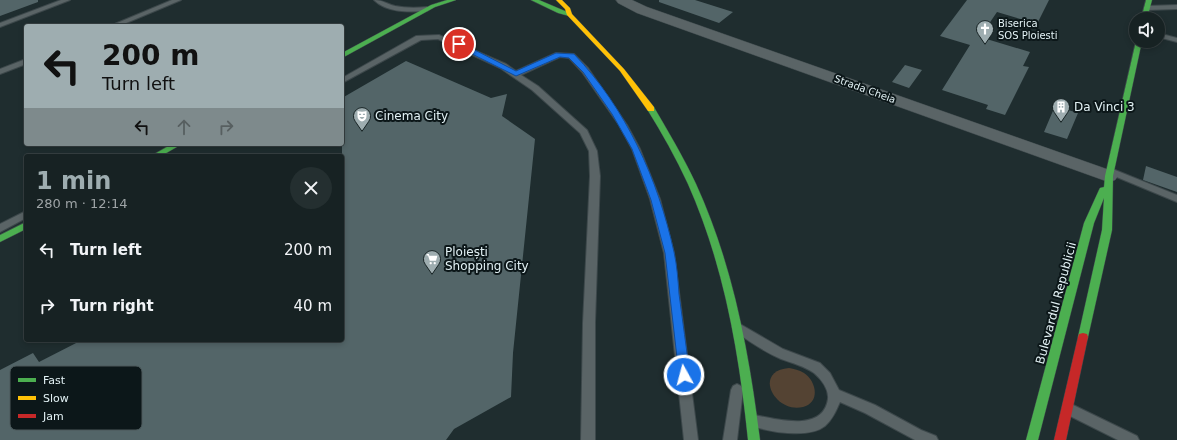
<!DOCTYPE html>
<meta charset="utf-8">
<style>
:root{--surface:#172223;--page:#242f30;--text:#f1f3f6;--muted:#9ea4a6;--line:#363f41;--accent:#9eadb0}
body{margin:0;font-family:"DejaVu Sans",sans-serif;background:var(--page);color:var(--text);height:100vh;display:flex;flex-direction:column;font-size:15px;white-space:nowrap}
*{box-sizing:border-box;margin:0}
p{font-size:13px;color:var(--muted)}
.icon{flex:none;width:22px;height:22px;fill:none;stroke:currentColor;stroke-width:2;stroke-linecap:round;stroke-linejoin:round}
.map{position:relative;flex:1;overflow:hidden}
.drawer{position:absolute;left:24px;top:154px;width:320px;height:188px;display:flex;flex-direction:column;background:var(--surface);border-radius:4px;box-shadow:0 2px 6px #0003,0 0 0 1px var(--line)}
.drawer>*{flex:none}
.guide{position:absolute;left:24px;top:24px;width:320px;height:122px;border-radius:4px;box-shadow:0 2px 6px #0003,0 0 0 1px var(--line);background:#9eadb0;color:#111;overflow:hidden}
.fabs{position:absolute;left:1129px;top:12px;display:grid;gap:8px}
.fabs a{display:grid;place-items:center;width:36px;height:36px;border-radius:50%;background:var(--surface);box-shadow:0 2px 6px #0003,0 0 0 1px var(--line);font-size:20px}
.pin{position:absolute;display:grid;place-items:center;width:34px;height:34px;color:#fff;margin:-17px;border:2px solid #fff;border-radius:50%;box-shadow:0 1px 4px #0007}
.me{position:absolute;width:44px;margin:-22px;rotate:353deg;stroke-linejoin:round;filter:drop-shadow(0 0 3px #0008)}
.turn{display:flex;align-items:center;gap:14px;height:84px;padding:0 12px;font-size:18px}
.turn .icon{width:52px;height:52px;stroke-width:2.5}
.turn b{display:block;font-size:28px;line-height:34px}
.lanes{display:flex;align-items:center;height:38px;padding:0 12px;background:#0003;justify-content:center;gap:20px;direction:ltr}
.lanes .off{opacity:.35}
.round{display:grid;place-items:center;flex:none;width:42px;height:42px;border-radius:21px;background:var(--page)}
.headline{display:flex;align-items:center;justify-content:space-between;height:68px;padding:0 12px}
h1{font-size:24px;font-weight:700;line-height:30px;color:var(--accent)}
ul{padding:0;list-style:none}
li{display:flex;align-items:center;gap:12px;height:56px;padding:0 12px}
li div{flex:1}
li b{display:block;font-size:15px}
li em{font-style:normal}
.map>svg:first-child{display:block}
</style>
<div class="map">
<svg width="1177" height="440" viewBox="0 0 1177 440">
<rect width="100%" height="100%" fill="#1f2d2f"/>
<!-- green -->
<path fill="#544333" d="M789 368C794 369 799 370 804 373 816 381 821 402 803 407 775 414 752 371 789 368Z"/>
<!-- building -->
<path fill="#536568" d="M0 0H38V2L0 16Z
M659 0H695L733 12 719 23 659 2Z
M967 0H1049L1037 24 997 12 980 37 1030 52 1023 66 1029 67 1005 115 986 109 988 105 942 90 970 45 940 36Z
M406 61 491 98 507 94 502 116 535 139 513 353 511 397 454 429 446 440H0V370L33 353 39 362 82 340H342V98Z
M905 65 922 70 909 88 892 82Z
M1055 106 1078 113 1067 139 1044 132Z
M1146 166 1177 177V192L1143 180Z"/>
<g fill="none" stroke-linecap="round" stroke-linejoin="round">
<!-- lane casing -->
<g stroke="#3d484b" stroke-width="2">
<path id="lane" d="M61 0H70L0 27V23Z
M172 0H181L119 26H110Z
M374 0C382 0 387 4 395 6 405 8 416 8 427 7L430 9 427 11C409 12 387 13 374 0Z
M1177 5V9L1147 10 1144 8 1147 6Z
M1158 33 1177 38V42L1158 37Z
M439 35 506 64 516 71 556 53 574 54 588 68 627 125 640 149 660 199 674 253 698 440H684L664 253 650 199 632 149 619 125 582 72 569 58 560 57 521 75 538 86 587 130 597 151 600 176 595 323V440H581L583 323 590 176 589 151 580 133 532 90 500 68 438 39 421 40 342 83V78L416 36Z
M26 59V64L0 74V69Z
M1110 168 1177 195V202L1107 173 1105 171Z
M26 211V218L0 232V224Z
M740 324 783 349 820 363 830 373 839 390 875 405 921 430 936 436 938 440H915L865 413 840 402C836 411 832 420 825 426 809 439 768 432 749 425L747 421 749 417 754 415C776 419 823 433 828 399 829 389 821 379 814 373 804 366 792 363 781 359 765 352 750 342 736 332L734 329 736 326Z
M737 384 741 386 743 390 737 440H723L731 390 733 386Z
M1069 403 1137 436 1139 440H1118L1064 413 1063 409 1064 405Z"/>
</g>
<!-- street casing -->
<g stroke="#3d484b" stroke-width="1">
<path id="street" d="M616 0H632L647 7 1115 172 1118 176 1115 180 1109 182 1103 180 637 13 618 3Z"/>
</g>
<!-- fast casing -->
<g stroke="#3d484b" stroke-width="1">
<path id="fast" d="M447 0H456L435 7 342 58V53L431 5Z
M531 0H539L572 14 569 16 558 13Z
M1146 0H1152L1147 19H1141Z
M1136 41H1142L1113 176 1112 230 1088 337 1087 340 1083 341 1079 340 1078 337 1102 230 1104 198 1094 223 1038 440H1026L1084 223 1099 190 1100 188 1104 187 1105 176Z
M648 107H654L655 109C669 133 684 158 696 184 733 265 749 352 760 440H748C739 352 724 265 688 184 676 158 662 133 647 109Z
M172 144H182L161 156H151Z
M26 222V229L0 242V235Z"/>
</g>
<!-- slow casing -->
<g stroke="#3d484b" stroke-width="1">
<path id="slow" d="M556 0H562L570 8 572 14 624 69 654 107V111H648L620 71 567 15 565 9Z"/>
</g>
<!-- jam casing -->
<g stroke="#3d484b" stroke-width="1">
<path id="jam" d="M1083 333 1087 334 1088 337 1066 440H1054L1078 337 1079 334Z"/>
</g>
<!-- lane -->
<use href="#lane" fill="#5a6466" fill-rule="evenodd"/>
<!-- street -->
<use href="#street" fill="#5a6466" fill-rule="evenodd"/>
<!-- fast -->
<use href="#fast" fill="#4caf50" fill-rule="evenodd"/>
<!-- slow -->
<use href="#slow" fill="#ffc107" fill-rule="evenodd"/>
<!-- jam -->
<use href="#jam" fill="#c62828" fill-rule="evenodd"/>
</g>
<!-- route -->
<path fill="#1a73e8" stroke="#114b97" d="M456 43H461L516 71 556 53 574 54C626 108 658 179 674 252 677 265 678 280 679 294 683 321 686 348 690 375L688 378 684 380 680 378 679 375 665 253 651 200 632 149 612 114 583 72 569 58 560 57 516 76 456 46Z"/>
<!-- icons -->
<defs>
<g id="church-pin" transform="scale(0.9)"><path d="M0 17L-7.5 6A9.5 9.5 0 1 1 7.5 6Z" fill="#9eadb0" stroke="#0c1719"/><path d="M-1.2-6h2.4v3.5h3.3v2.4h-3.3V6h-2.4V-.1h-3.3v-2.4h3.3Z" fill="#fff"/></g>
<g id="building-pin" transform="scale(0.9)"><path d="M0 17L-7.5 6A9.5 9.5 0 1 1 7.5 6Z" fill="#9eadb0" stroke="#0c1719"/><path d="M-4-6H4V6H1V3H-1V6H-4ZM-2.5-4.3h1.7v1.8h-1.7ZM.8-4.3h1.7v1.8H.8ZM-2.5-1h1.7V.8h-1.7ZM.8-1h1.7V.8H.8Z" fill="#fff"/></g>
<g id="theatre-pin" transform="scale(0.9)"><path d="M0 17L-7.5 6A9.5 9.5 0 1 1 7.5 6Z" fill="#9eadb0" stroke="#0c1719"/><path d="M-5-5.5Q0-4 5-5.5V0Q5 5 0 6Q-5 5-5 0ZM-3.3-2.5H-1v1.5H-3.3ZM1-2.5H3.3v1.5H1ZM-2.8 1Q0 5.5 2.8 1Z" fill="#fff"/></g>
<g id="supermarket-pin" transform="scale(0.9)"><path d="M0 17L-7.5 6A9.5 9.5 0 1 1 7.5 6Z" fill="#9eadb0" stroke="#0c1719"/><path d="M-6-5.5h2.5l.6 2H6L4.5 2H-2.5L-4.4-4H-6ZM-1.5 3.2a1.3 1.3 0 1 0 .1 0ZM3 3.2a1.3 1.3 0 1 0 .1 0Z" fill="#fff"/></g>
</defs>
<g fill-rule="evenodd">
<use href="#church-pin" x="985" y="29"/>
<use href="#building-pin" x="1061" y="107"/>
<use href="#theatre-pin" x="362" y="116"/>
<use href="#supermarket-pin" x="432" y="259"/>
</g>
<g text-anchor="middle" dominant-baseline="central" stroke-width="4" stroke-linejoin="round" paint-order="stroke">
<!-- far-poi labels -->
<g font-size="10" fill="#e3f2f5" stroke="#0c1719" text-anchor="start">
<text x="998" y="23">Biserica<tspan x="998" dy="12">SOS Ploiesti</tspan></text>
</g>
<!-- far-street labels -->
<g font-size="10" fill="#e3f2f5" stroke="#0c1719">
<text transform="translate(865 89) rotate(20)">Strada Cheia</text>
</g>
<!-- poi labels -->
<g font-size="12" fill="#e3f2f5" stroke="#0c1719" text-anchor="start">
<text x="1074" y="107">Da Vinci 3</text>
<text x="375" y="116">Cinema City</text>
<text x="445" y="252">Ploiești<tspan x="445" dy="14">Shopping City</tspan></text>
</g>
<!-- street labels -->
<g font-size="12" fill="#e3f2f5" stroke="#0c1719">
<text transform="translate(1056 303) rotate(-75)">Bulevardul Republicii</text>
</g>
</g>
<!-- legend -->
<rect x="10" y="366" width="132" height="64" rx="6" fill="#0c1719" stroke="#4c595b" stroke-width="1"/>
<rect x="18" y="378" width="18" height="4" fill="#4caf50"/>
<rect x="18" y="396" width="18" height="4" fill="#ffc107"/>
<rect x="18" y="414" width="18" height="4" fill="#c62828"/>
<g font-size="11" fill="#e3f2f5">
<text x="43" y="384">Fast</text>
<text x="43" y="402">Slow</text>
<text x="43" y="420">Jam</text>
</g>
</svg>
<div class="fabs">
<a><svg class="icon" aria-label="sound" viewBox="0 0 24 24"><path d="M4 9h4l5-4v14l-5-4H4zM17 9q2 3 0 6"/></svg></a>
</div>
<div class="pin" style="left:459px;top:44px;background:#d93025"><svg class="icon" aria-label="arrive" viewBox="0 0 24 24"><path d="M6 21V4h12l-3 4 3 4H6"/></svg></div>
<svg class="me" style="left:684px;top:375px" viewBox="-20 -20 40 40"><circle r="17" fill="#1a73e8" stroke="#fff" stroke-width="3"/><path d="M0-11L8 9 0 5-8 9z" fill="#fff"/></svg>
<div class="guide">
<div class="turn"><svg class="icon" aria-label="left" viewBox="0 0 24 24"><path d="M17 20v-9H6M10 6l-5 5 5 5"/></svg><div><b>200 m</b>Turn left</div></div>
<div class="lanes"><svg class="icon" aria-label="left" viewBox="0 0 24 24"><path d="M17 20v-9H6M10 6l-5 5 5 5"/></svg><svg class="icon off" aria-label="ahead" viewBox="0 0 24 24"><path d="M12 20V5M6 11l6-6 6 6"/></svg><svg class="icon off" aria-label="right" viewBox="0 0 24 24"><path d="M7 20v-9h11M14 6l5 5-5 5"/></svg></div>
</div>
<section class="drawer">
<div class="headline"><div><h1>1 min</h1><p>280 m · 12:14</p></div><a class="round"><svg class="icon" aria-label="close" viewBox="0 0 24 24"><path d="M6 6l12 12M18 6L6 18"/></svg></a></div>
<ul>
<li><svg class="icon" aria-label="left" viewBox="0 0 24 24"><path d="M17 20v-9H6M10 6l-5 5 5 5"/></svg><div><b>Turn left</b></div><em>200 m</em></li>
<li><svg class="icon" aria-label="right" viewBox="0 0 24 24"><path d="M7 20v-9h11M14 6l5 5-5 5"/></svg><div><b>Turn right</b></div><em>40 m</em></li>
</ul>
</section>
</div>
